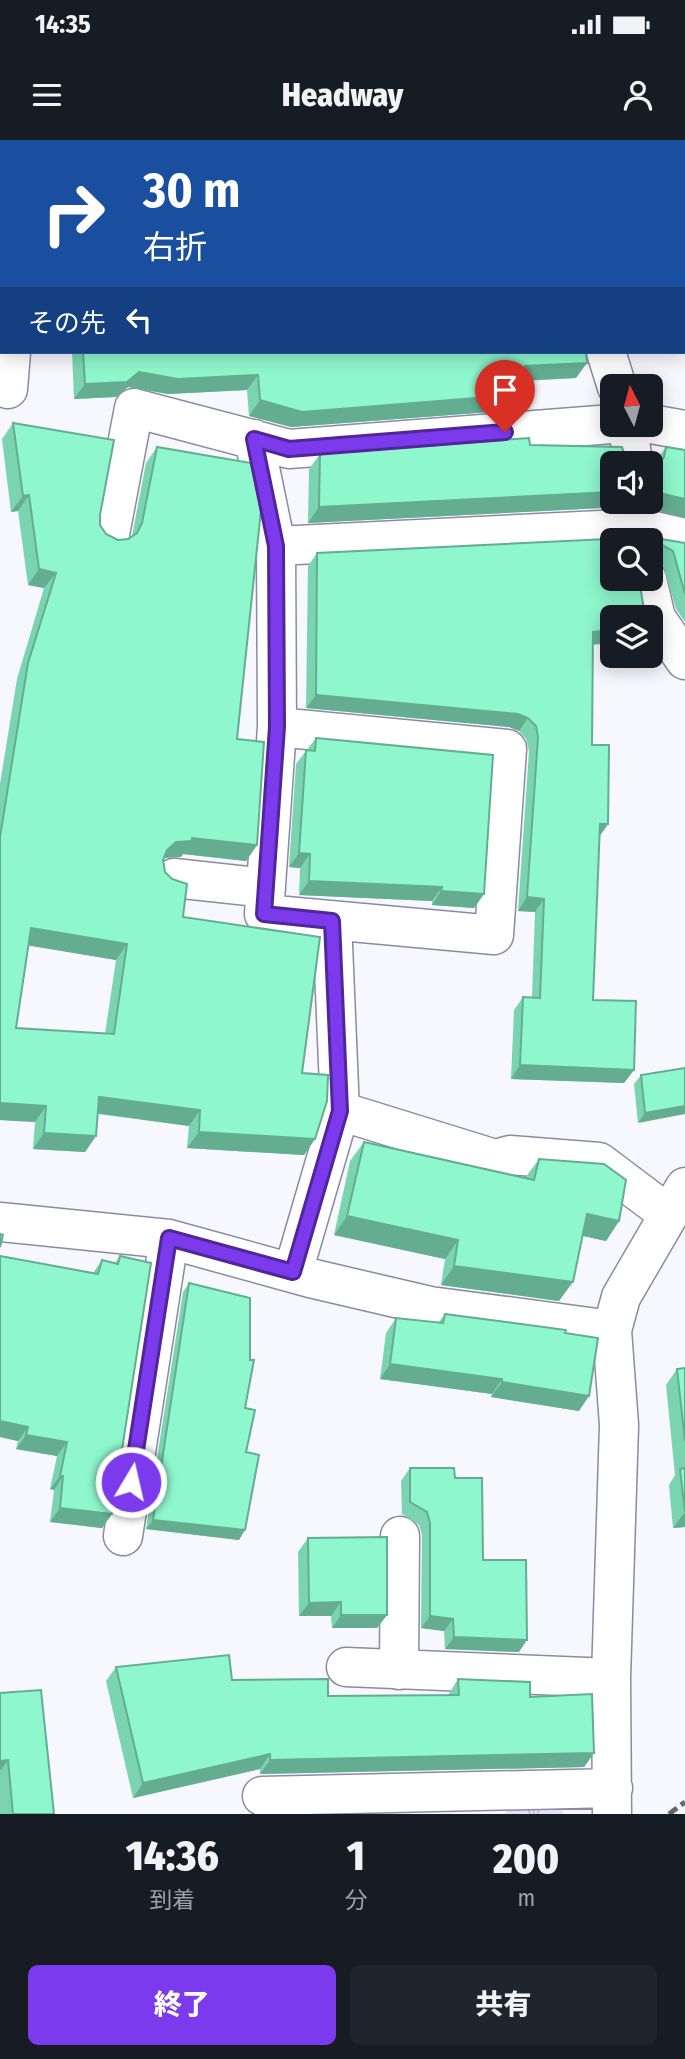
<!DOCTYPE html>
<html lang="ja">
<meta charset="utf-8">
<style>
:root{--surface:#171b24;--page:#20242c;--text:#f1f3f6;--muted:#9ea1a6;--accent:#7c3aed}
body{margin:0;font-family:"Fira Sans Condensed","Noto Sans JP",sans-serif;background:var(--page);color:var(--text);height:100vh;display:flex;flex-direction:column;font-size:26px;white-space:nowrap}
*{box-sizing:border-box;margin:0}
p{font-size:23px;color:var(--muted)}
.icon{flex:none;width:38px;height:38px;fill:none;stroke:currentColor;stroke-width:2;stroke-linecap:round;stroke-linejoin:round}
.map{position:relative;height:1674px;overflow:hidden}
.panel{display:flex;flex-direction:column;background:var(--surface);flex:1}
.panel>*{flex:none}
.top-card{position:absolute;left:0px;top:0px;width:686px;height:214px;box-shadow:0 4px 18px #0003;background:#1a4fa0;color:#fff;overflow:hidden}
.needle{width:46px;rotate:354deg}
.buttons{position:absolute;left:600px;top:234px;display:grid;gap:14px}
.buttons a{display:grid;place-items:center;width:63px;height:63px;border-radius:10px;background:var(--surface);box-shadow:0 4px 18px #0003;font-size:35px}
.pin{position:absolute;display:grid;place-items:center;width:60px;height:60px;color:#fff;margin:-72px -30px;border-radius:50% 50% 50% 0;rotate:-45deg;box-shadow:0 0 7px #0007}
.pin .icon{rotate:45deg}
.me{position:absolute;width:77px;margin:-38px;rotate:9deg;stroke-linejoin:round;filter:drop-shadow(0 0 5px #0008)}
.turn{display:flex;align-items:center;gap:24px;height:147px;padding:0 28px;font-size:32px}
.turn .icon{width:91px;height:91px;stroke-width:2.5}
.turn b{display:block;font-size:49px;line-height:60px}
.then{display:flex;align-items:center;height:66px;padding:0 28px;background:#0003;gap:14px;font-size:26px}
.eta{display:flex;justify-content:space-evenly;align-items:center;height:119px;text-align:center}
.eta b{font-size:42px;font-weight:800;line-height:49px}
.cta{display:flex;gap:14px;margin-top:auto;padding:14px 28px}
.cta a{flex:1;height:80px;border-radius:10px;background:var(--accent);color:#fff;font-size:28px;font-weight:800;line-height:80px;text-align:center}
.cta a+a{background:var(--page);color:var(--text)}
.status{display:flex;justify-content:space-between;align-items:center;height:49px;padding:0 35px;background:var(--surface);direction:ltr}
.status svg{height:19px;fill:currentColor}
header{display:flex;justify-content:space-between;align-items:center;height:91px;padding:0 28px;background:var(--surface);font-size:32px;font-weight:800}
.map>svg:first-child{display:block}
</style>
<div class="status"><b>14:35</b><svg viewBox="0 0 49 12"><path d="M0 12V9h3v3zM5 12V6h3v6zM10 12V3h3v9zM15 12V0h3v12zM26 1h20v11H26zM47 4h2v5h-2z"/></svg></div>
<header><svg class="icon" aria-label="menu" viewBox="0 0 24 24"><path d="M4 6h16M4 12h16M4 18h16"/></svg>Headway<svg class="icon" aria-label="person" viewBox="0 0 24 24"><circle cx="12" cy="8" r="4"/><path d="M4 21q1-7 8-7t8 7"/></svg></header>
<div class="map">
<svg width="685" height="1674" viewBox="0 0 685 1674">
<defs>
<pattern id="grass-tufts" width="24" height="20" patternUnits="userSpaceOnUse" patternTransform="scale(1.75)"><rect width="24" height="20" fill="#e2e2f8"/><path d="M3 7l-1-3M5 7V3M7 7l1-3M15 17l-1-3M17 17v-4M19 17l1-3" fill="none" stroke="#c1c1d4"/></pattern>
</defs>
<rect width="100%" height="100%" fill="#f7f7fe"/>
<!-- grass -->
<path fill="url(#grass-tufts)" d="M557 1662 564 1674H506L505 1668Z"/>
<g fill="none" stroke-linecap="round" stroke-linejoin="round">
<!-- minor casing -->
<g stroke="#8a8aa5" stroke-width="41">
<path id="minor" d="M564 0V2
M606 212 617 247
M8 249 11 212
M651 284 685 290
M628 285 633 324
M254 299 276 406 277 587 264 774 494 795 507 609 277 587
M110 394 134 268 289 309 612 284
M276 406 642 388 685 398
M647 439 656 478 685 520
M174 738 266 748
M340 971 495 1019 510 1015 599 1022 668 1074
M0 1082 169 1099 310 1138 430 1166 612 1190
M293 1132 340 971 332 781
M123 1396 169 1099
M346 1527 611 1538
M399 1530 400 1396
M262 1656 613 1648
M612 1674 611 1538 619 1285 612 1190 621 1157 685 1047"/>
</g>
<!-- minor -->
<use href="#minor" stroke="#fff" stroke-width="38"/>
<!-- rail -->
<path stroke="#65656e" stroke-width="5" stroke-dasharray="10 5" stroke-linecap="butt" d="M669 1674 685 1662"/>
</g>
<!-- wall -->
<path fill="#7bd4b0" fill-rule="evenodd" d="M72 212H586L576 238 526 241 527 254 516 270 291 287 249 276 247 250 168 254 128 247 116 257 74 259Z
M13 283 100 375V385L106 394 118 400 128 399 132 396 146 323 157 307 237 599 257 705 246 721 183 714 181 717 165 718 163 720 165 732 183 777 302 933 315 999 304 1015 187 1008 189 986 98 974 96 996 85 1012 33 1009 35 982 0 980V644L17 539 44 448 28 445 18 371 11 372 2 299ZM28 805 116 820 105 894 16 888Z
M530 305 612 362 654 327 655 322 666 307 685 310 641 366 308 383 309 329 320 314Z
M649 397 685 403V482L676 469 663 425 651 418V401H612V439H639L644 470 649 478H612V503L592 505V605H609L608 684 599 697 593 860 636 861 634 930 624 943 511 939 514 870 523 857H532L535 772 518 771 529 611 526 599 519 591 509 587 306 568 308 426 317 413Z
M316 598 484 754 474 768 432 765V761L299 755 300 728 289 727 296 624Z
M685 928 638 983 634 944 641 935Z
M364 1002 525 1038 539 1019 619 1081 606 1101 583 1096 559 1161 441 1145 445 1119 334 1095 350 1021Z
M0 1116 93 1133 102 1120 115 1123 120 1116 112 1374 102 1388 50 1382 54 1350 50 1349 57 1316 16 1309 18 1301 0 1297Z
M189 1143 245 1268 246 1312 239 1400 146 1389 183 1152Z
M445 1174 565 1193 579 1271 491 1257 492 1254 380 1239 386 1193 396 1178 438 1183Z
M685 1228V1387L673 1388 669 1345 675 1335 666 1245 677 1229Z
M410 1328 455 1338 483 1420 519 1512 445 1509 444 1491 421 1488 422 1395 419 1385 402 1374 401 1341Z
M308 1398 387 1475 377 1488H332L331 1476H299L298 1412Z
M116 1527 232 1540 328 1556 448 1555 458 1539 530 1557 594 1613 584 1627 260 1634V1629L133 1658 106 1541Z
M0 1553 54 1674H0Z"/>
<!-- shaded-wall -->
<path fill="#64ad90" d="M587 223 576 238 514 241 525 226Z
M139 232 258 235 247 250 168 254 128 247 116 257 74 259 85 244Z
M527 254 516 270 291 287 249 276 260 260Z
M651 351 685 359V378L641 366 308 383 319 367 612 352V362H651Z
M29 355 18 371 11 372 23 356Z
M651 405H662L653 418H651Z
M39 429 56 433 44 448 28 445Z
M612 490V503L583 505 593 492Z
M316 555 518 574 528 578 519 591 509 587 306 568Z
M600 684H608L599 697Z
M192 698 257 705 246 721 183 714 181 717 165 718 167 710 176 702Z
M299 713 310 714 300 728 289 727Z
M309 741 442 747 432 761 299 755Z
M441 751 484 754 474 768 432 765Z
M527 757 544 759 535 772 518 771Z
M31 788 127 804 116 820 19 804Z
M520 925 634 930 624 943 511 939Z
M99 957 200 970 189 986 88 972Z
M0 963 46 966 35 982 0 980Z
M685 966V974L638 983 645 973Z
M199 992 315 999 304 1015 187 1008Z
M44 993 96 996 85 1012 33 1009Z
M587 1074 619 1081 606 1101 574 1094Z
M347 1076 458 1100 445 1119 334 1095Z
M454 1126 573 1142 559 1161 441 1145Z
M390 1224 502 1239 492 1254 380 1239Z
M502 1242 589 1256 579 1271 491 1257Z
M0 1281 28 1287 18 1301 0 1297Z
M26 1295 67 1302 57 1316 16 1309Z
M60 1336H63L54 1350 50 1349Z
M60 1368 112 1374 102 1388 50 1382Z
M685 1372V1387L673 1388Z
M153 1380 245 1390 239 1400 146 1389Z
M341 1462 331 1476H299L309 1463Z
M341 1475H387L377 1488H332Z
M430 1476 453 1479 444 1491 421 1488Z
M454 1497 527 1500 519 1512 445 1509Z
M594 1613 584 1627 260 1634 270 1620Z
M270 1614 260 1629 133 1658 143 1643Z
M8 1620 0 1631V1621Z"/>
<!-- building -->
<path fill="#8ff7cd" stroke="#64ad90" stroke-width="2" fill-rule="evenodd" d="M54 0H497V2H54Z
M83 212H586L587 223 525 226 527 254 302 272 260 260 258 235 178 239 139 232 127 242 85 244Z
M13 283 114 300 100 375V385L106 394 118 400 128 399 137 393 142 383 157 307 251 323 261 370 237 599 264 602 257 705 192 698V701L176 702 167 710 163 720 165 732 172 739 187 744 183 777 320 797 302 933 328 935 327 961 315 999 199 992 200 970 99 957 96 996 44 993 46 966 0 963V697L28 523 56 433 39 429 29 355 23 356ZM31 788 127 804 114 894 16 888Z
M529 298 530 305 622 307 627 322 629 324H612V352L319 367 320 314Z
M666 307 685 310V359L651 351V328L658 325 664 317Z
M649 397 685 403V454L673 411 662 405H651V401H612V439H639L644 470 649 478H612V490L593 492 592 605H609L608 684H600L593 860 636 861 634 930 520 925 523 857 540 858 544 759 527 757 538 597 536 586 528 578 518 574 316 555 317 413Z
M316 598 493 615 484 754 441 751 442 747 309 741 310 714 299 713 306 610 315 611Z
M685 928V966L645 973 641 935Z
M364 1002 534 1040 539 1019 604 1024 626 1040 619 1081 587 1074 573 1142 454 1126 458 1100 347 1076Z
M0 1094 3 1095 0 1107Z
M0 1116 98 1134 102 1120 118 1124 120 1116 151 1123 112 1374 60 1368 63 1336H60L67 1302 26 1295 28 1287 0 1281Z
M189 1143 250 1158V1220H254L245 1268 255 1270 246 1312 259 1315 245 1390 153 1380Z
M445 1174 566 1190 565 1193 598 1198 589 1256 502 1242V1239L390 1224 396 1178 443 1183Z
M685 1228V1301L677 1229Z
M410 1328H454L455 1338H482L483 1420H526L527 1500 454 1497 453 1479 430 1476V1383L427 1372 410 1362Z
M685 1328V1372L680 1329Z
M387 1397V1475H341V1462L309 1463 308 1398Z
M229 1515 232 1540 328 1539V1556L459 1555 458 1539 530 1542V1557L592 1554 594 1613 270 1620V1614L143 1643 116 1527Z
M41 1550 54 1674H13L8 1620 0 1621V1553Z"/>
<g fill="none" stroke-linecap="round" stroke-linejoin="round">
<!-- route casing -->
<g stroke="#51269a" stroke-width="18">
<path id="route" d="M131 1342 169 1098 293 1132 340 971 332 781 264 774 277 587 276 406 254 299 289 309 505 292"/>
</g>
<!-- route -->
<use href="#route" stroke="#7c3aed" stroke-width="12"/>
</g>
</svg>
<div class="buttons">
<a><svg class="needle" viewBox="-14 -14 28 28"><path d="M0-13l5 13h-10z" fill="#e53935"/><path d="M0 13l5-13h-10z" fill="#9ea1a6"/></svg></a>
<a><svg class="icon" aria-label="sound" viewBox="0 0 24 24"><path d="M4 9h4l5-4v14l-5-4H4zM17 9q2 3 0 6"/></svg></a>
<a><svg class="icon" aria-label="search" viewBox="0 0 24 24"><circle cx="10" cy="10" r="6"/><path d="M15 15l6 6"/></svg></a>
<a><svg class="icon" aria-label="layers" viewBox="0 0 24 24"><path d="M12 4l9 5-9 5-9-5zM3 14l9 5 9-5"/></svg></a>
</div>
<div class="pin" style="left:505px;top:292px;background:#d93025"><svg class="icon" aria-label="arrive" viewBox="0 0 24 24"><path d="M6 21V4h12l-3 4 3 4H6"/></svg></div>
<svg class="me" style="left:131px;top:1342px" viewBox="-20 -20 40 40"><circle r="17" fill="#7c3aed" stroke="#fff" stroke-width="3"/><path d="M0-11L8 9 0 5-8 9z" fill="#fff"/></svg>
<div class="top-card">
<div class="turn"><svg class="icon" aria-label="right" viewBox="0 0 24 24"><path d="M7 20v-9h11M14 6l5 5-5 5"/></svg><div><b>30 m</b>右折</div></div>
<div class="then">その先<svg class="icon" aria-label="left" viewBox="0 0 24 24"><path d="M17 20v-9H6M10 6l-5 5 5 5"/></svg></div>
</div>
</div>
<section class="panel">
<div class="eta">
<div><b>14:36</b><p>到着</p></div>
<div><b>1</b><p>分</p></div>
<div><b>200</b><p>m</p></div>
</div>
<div class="cta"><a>終了</a><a>共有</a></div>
</section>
